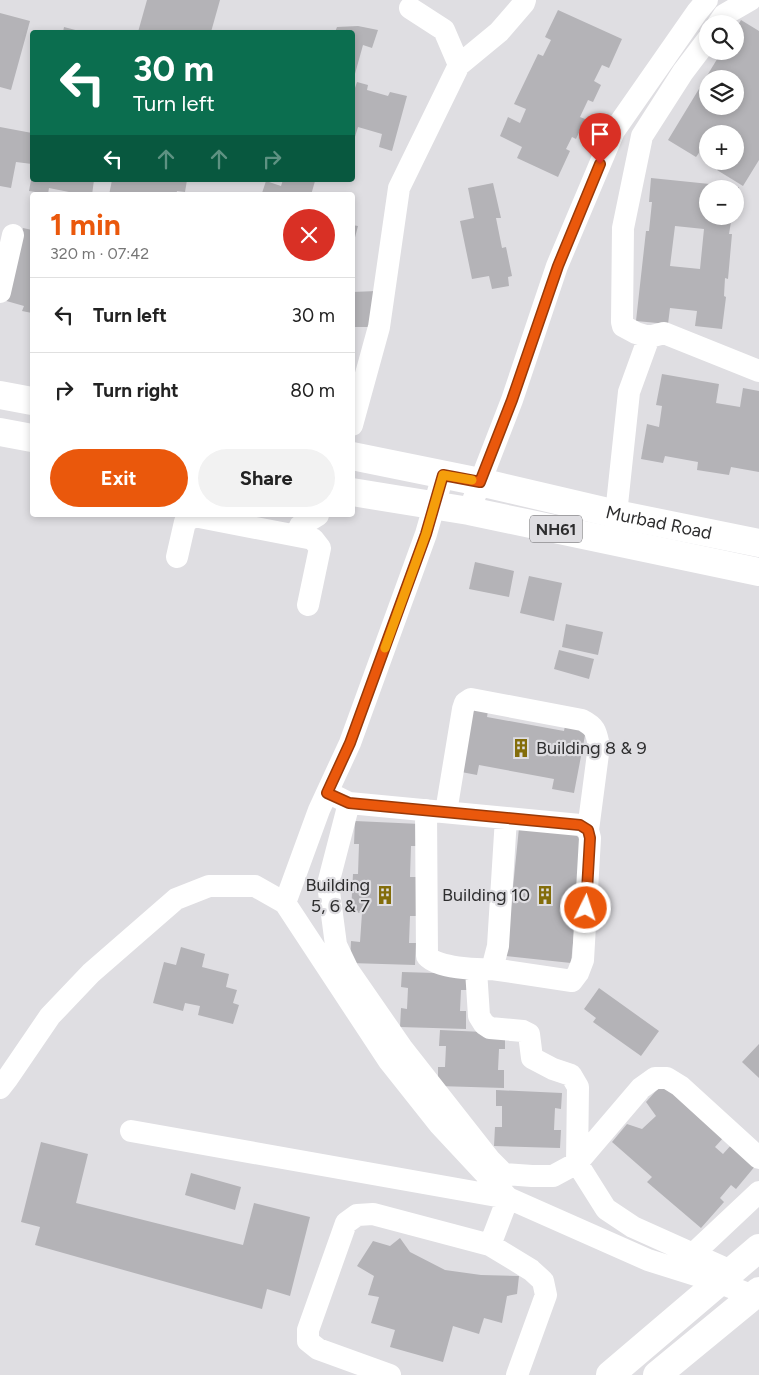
<!DOCTYPE html>
<meta charset="utf-8">
<style>
:root{--surface:#fff;--page:#f2f2f2;--text:#222;--muted:#767676;--line:#e0e0e0;--accent:#ea580c}
body{margin:0;font-family:Figtree,sans-serif;background:var(--page);color:var(--text);height:100vh;display:flex;flex-direction:column;font-size:19px;white-space:nowrap}
*{box-sizing:border-box;margin:0}
p{font-size:16px;color:var(--muted)}
.icon{flex:none;width:28px;height:28px;fill:none;stroke:currentColor;stroke-width:2;stroke-linecap:round;stroke-linejoin:round}
.map{position:relative;flex:1;overflow:hidden}
.side{position:absolute;left:30px;top:192px;width:325px;height:325px;display:flex;flex-direction:column;background:var(--surface);border-radius:5px;box-shadow:0 2px 8px #0003}
.side>*{flex:none}
.hud{position:absolute;left:30px;top:30px;width:325px;height:152px;border-radius:5px;box-shadow:0 2px 8px #0003;background:#0b6e4f;color:#fff;overflow:hidden}
.buttons{position:absolute;left:699px;top:15px;display:grid;gap:10px}
.buttons a{display:grid;place-items:center;width:45px;height:45px;border-radius:50%;background:var(--surface);box-shadow:0 2px 8px #0003;font-size:25px}
.pin{position:absolute;display:grid;place-items:center;width:42px;height:42px;color:#fff;margin:-51px -21px;border-radius:50% 50% 50% 0;rotate:-45deg;box-shadow:0 0 5px #0007}
.pin .icon{rotate:45deg}
.me{position:absolute;width:55px;margin:-28px;rotate:4deg;stroke-linejoin:round;filter:drop-shadow(0 0 4px #0008)}
.turn{display:flex;align-items:center;gap:18px;height:105px;padding:0 20px;font-size:22px}
.turn .icon{width:65px;height:65px;stroke-width:2.5}
.turn b{display:block;font-size:35px;line-height:42px}
.lanes{display:flex;align-items:center;height:48px;padding:0 20px;background:#0003;justify-content:center;gap:25px;direction:ltr}
.lanes .off{opacity:.35}
.round{display:grid;place-items:center;flex:none;width:52px;height:52px;border-radius:26px;background:var(--page)}
.head{display:flex;align-items:center;justify-content:space-between;height:85px;padding:0 20px}
h1{font-size:30px;font-weight:700;line-height:38px;color:var(--accent)}
.button{display:flex;gap:10px;margin-top:auto;padding:10px 20px}
.button a{flex:1;height:58px;border-radius:30px;background:var(--accent);color:#fff;font-size:20px;font-weight:700;line-height:58px;text-align:center}
.button a+a{background:var(--page);color:var(--text)}
ul{padding:0;list-style:none}
li{display:flex;align-items:center;gap:15px;height:75px;padding:0 20px;border-top:1px solid var(--line)}
li div{flex:1}
li b{display:block;font-size:19px}
li em{font-style:normal}
.map>svg:first-child{display:block}
</style>
<div class="map">
<svg width="759" height="1375" viewBox="0 0 759 1375">
<rect width="100%" height="100%" fill="#dfdee2"/>
<!-- building -->
<path fill="#b4b3b7" fill-rule="evenodd" d="M147 0H220L211 32H138Z
M558 10 622 39 609 68 602 65 594 81 601 85 593 102 588 100 580 117 585 119 576 139 572 137 566 149 570 151 558 177 517 158 522 147 500 136 508 117 520 123 526 109 514 104 538 54 543 56 551 40 545 37Z
M0 13 30 21 11 90 0 87Z
M741 20 759 31V160L743 186 717 170 722 161H735V134H708V154L701 150 696 157 668 140 722 51H735V30ZM708 79H735V106H708Z
M358 26 378 30 372 48 363 45 353 81 352 32H335L337 27Z
M64 27 83 32H63Z
M357 82 368 85 367 90 388 96 390 92 407 96 392 151 379 147 382 134 358 127 354 140 352 139V97Z
M0 127 32 133V164L16 162 11 188 0 186Z
M651 178 739 187V189H737L736 199H735V189H708V216H732L729 234H732L728 279 725 278 724 296 726 297 722 329 695 326 697 311 670 308 668 324 636 321 646 231H649L652 202H649ZM675 226 704 229 700 269 670 266Z
M31 180H94L92 195H73L74 193 49 188 48 194 29 191Z
M112 180H187L185 192 177 191 176 195H109Z
M283 180H320L319 182 315 181 311 195H269L262 193 266 181 281 186Z
M493 183 501 218H496L502 248 506 247 512 276 508 277 509 286 492 289 489 276 472 279 460 221 474 218 468 188Z
M352 225 358 226 353 245H352Z
M23 228 32 230V313L22 311 24 306 3 300Z
M377 291 378 327H352V292Z
M662 374 719 384 716 403 740 407 743 388 759 391V472L731 467 729 475 697 470 698 462 665 456 663 463 641 459 647 424 659 427 662 406 656 405Z
M475 562 514 571 509 597 469 589Z
M529 576 562 583 554 621 520 613Z
M566 624 603 632 598 655 562 647Z
M559 650 594 659 589 679 554 669Z
M468 708 488 711 487 717 564 731 565 726 586 730 574 793 552 789 554 779 479 765 477 775 456 771Z
M355 821 420 824 419 846H411L410 877H418L417 916H410L409 943H416L415 965 350 963 351 941 360 942 362 913 351 912 353 874H358L359 844H354Z
M519 828 584 835 571 963 506 956Z
M181 947 205 954 202 967 229 974 226 987 237 990 233 1003 239 1005 233 1024 198 1015 200 1006 185 1003 183 1011 153 1003 164 962 176 965Z
M402 972 468 974 467 990H461L460 1011H466V1029L400 1027 401 1008 407 1009 408 988 401 987Z
M599 988 659 1031 641 1056 593 1022 596 1018 584 1009Z
M440 1030 505 1033V1049H499L498 1070H504V1088L438 1086V1067H445L446 1046H439Z
M759 1044V1078L742 1062Z
M662 1084 724 1137 715 1147 723 1154 732 1144 756 1165 736 1189 731 1185 720 1198 724 1202 701 1228 647 1182 652 1177 612 1142 627 1124 642 1129 656 1116 646 1102Z
M496 1090 562 1093 561 1109 555 1108 554 1130H561L560 1148 494 1146 495 1127H502V1106H496Z
M41 1142 88 1154 76 1203 243 1245 254 1203 310 1217 290 1296 267 1289 262 1309 35 1245 40 1227 21 1222Z
M191 1173 241 1187 235 1210 185 1195Z
M400 1238 410 1252 445 1270 481 1275 519 1276 517 1294 507 1296 502 1323 484 1318 479 1334 453 1326 443 1362 390 1347 395 1330 371 1323 379 1297 368 1295 374 1276 357 1266 373 1241 390 1246Z"/>
<g fill="none" stroke-linecap="round" stroke-linejoin="round">
<!-- minor -->
<path stroke="#fff" stroke-width="22" d="M718 24 724 15 750 0
M459 65 499 32 524 3 525 0
M0 292 13 235
M649 337 636 333 623 326 622 322 623 228 642 136 683 72 708 39
M352 425 379 327 399 188 459 65 444 30 410 8
M443 475 426 534 350 743 319 810 285 903 389 1061 439 1124 508 1198 648 1260 718 1282 753 1296
M469 511 512 400 557 266 614 131 697 12 707 0
M616 514 629 392 649 337 664 333 759 371
M297 535 300 526 318 515
M177 557 185 522 194 516 313 539 320 548 308 605
M337 797 349 803 580 825 588 830 590 838 583 960 578 973 572 981 492 969
M349 803 328 884 336 945 348 970 402 1048 490 1160 504 1174 532 1176H553L577 1163 578 1087 571 1075 553 1069 532 1058 529 1034 523 1031 490 1028 484 1024 479 1016 476 970
M426 810 427 956C438 968 476 970 492 969L498 946 506 818
M446 812 463 709 465 703 471 699 582 720C596 727 596 732 599 746L588 830
M0 1088 7 1079 50 1016 91 973 176 899 209 886H255L285 903
M131 1131 508 1198 490 1245
M693 1254 759 1192
M731 1271 633 1227 606 1209 577 1163 641 1088 655 1078H667L680 1086 759 1158
M390 1375 318 1349 308 1341V1330L346 1223 357 1215 373 1214 490 1245 531 1270 543 1281 546 1295 517 1375"/>
<!-- major -->
<path stroke="#fff" stroke-width="28" d="M610 1375 759 1248
M657 1375 759 1291"/>
<!-- highway -->
<g stroke="#fff" stroke-width="28">
<path d="M0 395 32 401"/>
<path d="M0 432 32 438"/>
<path id="s1" d="M352 456 480 482 616 514 759 543"/>
<path d="M352 492 469 511 759 572"/>
</g>
</g>
<g fill="none" stroke-linecap="round" stroke-linejoin="round">
<!-- route casing -->
<g stroke="#983908" stroke-width="12">
<path id="route" d="M586 908 590 838 588 830 580 825 349 803 327 793 350 743 426 534 443 475 480 482 512 400 558 266 600 164"/>
</g>
<!-- route -->
<use href="#route" stroke="#ea580c" stroke-width="9"/>
<!-- slow -->
<path stroke="#f59e0b" stroke-width="9" d="M385 648 426 534 443 475 472 480"/>
</g>
<!-- icons -->
<defs>
<g id="building-bare" transform="scale(1.5)"><path d="M-4-6H4V6H1V3H-1V6H-4ZM-2.5-4.3h1.7v1.8h-1.7ZM.8-4.3h1.7v1.8H.8ZM-2.5-1h1.7V.8h-1.7ZM.8-1h1.7V.8H.8Z" fill="#836d0a" stroke="#dfdee2" stroke-width="2.5" paint-order="stroke"/></g>
</defs>
<g fill-rule="evenodd">
<use href="#building-bare" x="521" y="748"/>
<use href="#building-bare" x="385" y="895"/>
<use href="#building-bare" x="545" y="895"/>
</g>
<g text-anchor="middle" dominant-baseline="central" stroke-width="4.5" stroke-linejoin="round" paint-order="stroke">
<!-- shield labels -->
<rect fill="#dfdee2" stroke="#636365" stroke-width="1" x="530" y="515.5" width="52" height="27" rx="4"/>
<g font-size="16" font-weight="bold" fill="#2e2e2f">
<text x="556" y="529">NH61</text>
</g>
<!-- street labels -->
<g font-size="18" fill="#2e2e2f" stroke="#dfdee2">
<text stroke="none"><textPath href="#s1" startOffset="314">Murbad Road</textPath></text>
</g>
<!-- poi labels -->
<g font-size="18" fill="#2e2e2f" stroke="#dfdee2" text-anchor="end">
<text x="536" y="748" text-anchor="start">Building 8 &amp; 9</text>
<text x="370" y="885">Building<tspan x="370" dy="21">5, 6 &amp; 7</tspan></text>
<text x="530" y="895">Building 10</text>
</g>
</g>
</svg>
<div class="buttons">
<a><svg class="icon" aria-label="search" viewBox="0 0 24 24"><circle cx="10" cy="10" r="6"/><path d="M15 15l6 6"/></svg></a>
<a><svg class="icon" aria-label="layers" viewBox="0 0 24 24"><path d="M12 4l9 5-9 5-9-5zM3 14l9 5 9-5"/></svg></a>
<a>+</a>
<a>−</a>
</div>
<div class="pin" style="left:600px;top:164px;background:#d93025"><svg class="icon" aria-label="arrive" viewBox="0 0 24 24"><path d="M6 21V4h12l-3 4 3 4H6"/></svg></div>
<svg class="me" style="left:586px;top:908px" viewBox="-20 -20 40 40"><circle r="17" fill="#ea580c" stroke="#fff" stroke-width="3"/><path d="M0-11L8 9 0 5-8 9z" fill="#fff"/></svg>
<div class="hud">
<div class="turn"><svg class="icon" aria-label="left" viewBox="0 0 24 24"><path d="M17 20v-9H6M10 6l-5 5 5 5"/></svg><div><b>30 m</b>Turn left</div></div>
<div class="lanes"><svg class="icon" aria-label="left" viewBox="0 0 24 24"><path d="M17 20v-9H6M10 6l-5 5 5 5"/></svg><svg class="icon off" aria-label="ahead" viewBox="0 0 24 24"><path d="M12 20V5M6 11l6-6 6 6"/></svg><svg class="icon off" aria-label="ahead" viewBox="0 0 24 24"><path d="M12 20V5M6 11l6-6 6 6"/></svg><svg class="icon off" aria-label="right" viewBox="0 0 24 24"><path d="M7 20v-9h11M14 6l5 5-5 5"/></svg></div>
</div>
<section class="side">
<div class="head"><div><h1>1 min</h1><p>320 m · 07:42</p></div><a class="round" style="background:#d93025;color:#fff"><svg class="icon" aria-label="close" viewBox="0 0 24 24"><path d="M6 6l12 12M18 6L6 18"/></svg></a></div>
<ul>
<li><svg class="icon" aria-label="left" viewBox="0 0 24 24"><path d="M17 20v-9H6M10 6l-5 5 5 5"/></svg><div><b>Turn left</b></div><em>30 m</em></li>
<li><svg class="icon" aria-label="right" viewBox="0 0 24 24"><path d="M7 20v-9h11M14 6l5 5-5 5"/></svg><div><b>Turn right</b></div><em>80 m</em></li>
</ul>
<div class="button"><a>Exit</a><a>Share</a></div>
</section>
</div>
